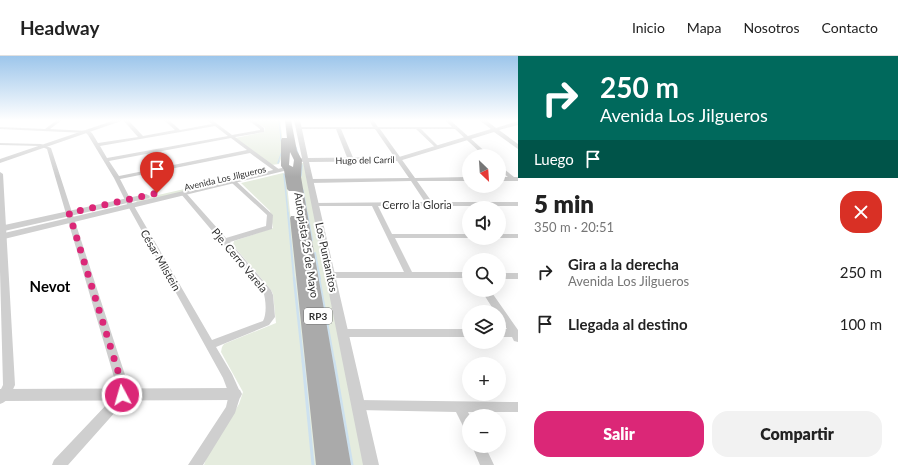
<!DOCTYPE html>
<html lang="es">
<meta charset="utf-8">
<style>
:root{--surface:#fff;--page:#f2f2f2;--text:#222;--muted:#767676;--line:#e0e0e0;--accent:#db2777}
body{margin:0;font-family:Lato,sans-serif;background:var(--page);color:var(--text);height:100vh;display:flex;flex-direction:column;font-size:15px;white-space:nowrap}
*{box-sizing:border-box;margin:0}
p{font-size:13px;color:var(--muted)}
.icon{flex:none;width:22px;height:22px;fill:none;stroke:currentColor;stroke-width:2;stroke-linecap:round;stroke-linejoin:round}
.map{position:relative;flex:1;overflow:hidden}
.drawer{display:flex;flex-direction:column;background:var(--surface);width:380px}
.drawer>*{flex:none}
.hud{background:#00695c;color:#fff;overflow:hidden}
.needle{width:26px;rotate:155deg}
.tools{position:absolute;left:462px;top:93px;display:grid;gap:8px}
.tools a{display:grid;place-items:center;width:44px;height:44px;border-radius:50%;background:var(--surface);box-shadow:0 4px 16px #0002;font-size:20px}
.pin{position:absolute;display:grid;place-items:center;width:34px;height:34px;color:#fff;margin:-41px -17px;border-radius:50% 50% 50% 0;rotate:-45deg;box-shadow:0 0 4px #0007}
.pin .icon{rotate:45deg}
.me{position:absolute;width:44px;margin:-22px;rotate:354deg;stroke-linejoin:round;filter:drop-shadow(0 0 3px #0008)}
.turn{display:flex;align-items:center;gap:14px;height:84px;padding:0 16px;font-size:18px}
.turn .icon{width:52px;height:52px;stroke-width:2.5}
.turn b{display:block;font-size:28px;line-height:34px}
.then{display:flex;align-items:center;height:38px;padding:0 16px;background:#0003;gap:8px;font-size:15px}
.round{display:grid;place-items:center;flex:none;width:42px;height:42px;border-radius:16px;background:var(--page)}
.headline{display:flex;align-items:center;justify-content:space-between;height:68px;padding:0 16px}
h1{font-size:24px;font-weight:800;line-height:30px}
.primary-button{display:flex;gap:8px;margin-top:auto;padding:8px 16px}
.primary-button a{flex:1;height:46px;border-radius:16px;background:var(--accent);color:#fff;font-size:16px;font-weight:800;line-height:46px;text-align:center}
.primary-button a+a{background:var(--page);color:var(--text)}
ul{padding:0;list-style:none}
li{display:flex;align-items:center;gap:12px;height:52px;padding:0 16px}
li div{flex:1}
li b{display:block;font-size:15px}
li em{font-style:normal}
header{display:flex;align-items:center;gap:24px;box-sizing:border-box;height:56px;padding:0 20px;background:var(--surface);border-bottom:1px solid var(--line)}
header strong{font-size:19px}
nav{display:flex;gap:22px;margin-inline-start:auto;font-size:14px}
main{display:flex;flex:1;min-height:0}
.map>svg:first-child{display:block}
</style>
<header>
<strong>Headway</strong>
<nav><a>Inicio</a><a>Mapa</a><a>Nosotros</a><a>Contacto</a></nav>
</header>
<main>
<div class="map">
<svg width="518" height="409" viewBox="0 0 518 409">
<rect width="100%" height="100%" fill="#fff"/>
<!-- green -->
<path fill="#e5ecde" d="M252 64H280L284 95 279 108 271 109 235 82 264 76 265 72Z
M301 107H304L364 409H349L299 125Z
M264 115 266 117 137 147 136 144Z
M283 117 286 119 317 409H204L207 400 239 348 243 336 221 296 222 291 224 288 276 267 273 238 271 234 233 189 234 185 273 172 270 155 241 127Z"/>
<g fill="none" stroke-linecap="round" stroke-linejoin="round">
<!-- stream-far4 -->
<path stroke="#cde1ef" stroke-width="1" d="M279 64 281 85
M296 91 299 100
M278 106 282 95"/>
<!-- stream-far3 -->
<path stroke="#cde1ef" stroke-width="1.5" d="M278 107 279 105
M284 118 288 158
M301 120 302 109
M303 134 307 158"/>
<!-- stream-far2 -->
<path stroke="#cde1ef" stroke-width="2" d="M288 157 294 223
M307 157 312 184
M315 197 320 223"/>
<!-- stream-far1 -->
<path stroke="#cde1ef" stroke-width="2.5" d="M294 222 303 306
M319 222 334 306"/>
<!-- stream -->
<path stroke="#cde1ef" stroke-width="3" d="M303 305 313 409
M334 305 352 409"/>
<!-- minor -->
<path fill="#cfcfcf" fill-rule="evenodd" d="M57 64H62L50 73 89 75 92 77 98 87 138 81 123 64H128L143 80 175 74 164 64H169L180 74 212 68 207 64H212L232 79 260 74V73L248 64H253L264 72V76L235 81 280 114V116H276L250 97 120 123 134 150 212 284 263 265C267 258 266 243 263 235L181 138 184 136 186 137 226 182 266 170 267 159 232 127V125H236L273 159 272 173 230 186 271 234 273 239 275 261 269 269 216 291 232 318 241 338 235 357 203 409H188L226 351 229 338 223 322 128 150 114 122 88 79 86 77 0 73V71L45 73ZM215 70 228 80 107 102 100 90ZM231 82 247 94 119 120 109 105Z
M369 64H373L378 71H452L445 64H450L490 100H484L455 73H421L438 90V92H436L416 73H380L415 122 469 121V125H417L432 146H518V150H378L392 178H469V182H395L412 216H469V222H330L326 219 330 216H404L372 150H315L313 149V147L425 146 411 125 310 127 307 125 310 123 409 122 375 73H341L354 104 351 106 348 104 336 73H299L297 72 299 71H373Z
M0 87 41 88 51 92 128 328 127 339 117 354 68 409H52L54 404 109 346 115 337 116 328 47 93 40 90 0 89Z
M499 109 514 121H518V125H499V121H508L499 114Z
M0 116 3 118 15 329C11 337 9 345 0 348V335L3 329 0 215Z
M499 178H518V182H499Z
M499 217H518V223H499Z
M481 234H490L518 274V286L514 285 512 281H499V273H507L499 262V256H495Z
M344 273H469V281H344L340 280 339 277 340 274Z
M358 344 518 346V356H468L470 360H469V376L465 374 456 356 358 354 354 353 352 349 354 345Z
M472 390H485L494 409H480Z"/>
<!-- tertiary -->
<path fill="#cfcfcf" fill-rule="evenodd" d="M115 64H124L0 107V103Z
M294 64H300L308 102 399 101 491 73 479 64H486L496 72 518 65V69L499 74 518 88V93L494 76 399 105 309 106 379 409H363L303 106 296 104 302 102Z
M286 111 288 112V114L0 184V178Z
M146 138 150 140 149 142 0 176V170Z
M235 332 240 334 242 338 240 342 235 344 0 345V333Z"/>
<!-- primary -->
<path fill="#aaa" fill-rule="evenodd" d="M285 64H291L297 95 302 104 301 121 351 409H316L290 162 291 160H298L295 135H289L287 133 284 114 281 110V84L282 82H287ZM290 96 294 104 293 111 289 109Z"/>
</g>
<!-- sky -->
<linearGradient id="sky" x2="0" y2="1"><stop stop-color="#9dc6eb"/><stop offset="0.53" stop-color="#fff"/><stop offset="1" stop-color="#fff" stop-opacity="0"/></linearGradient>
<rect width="518" height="121" fill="url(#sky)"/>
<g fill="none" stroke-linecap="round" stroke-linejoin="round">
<!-- route -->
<path stroke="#db2777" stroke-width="7" stroke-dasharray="0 12.6" d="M122 339V328L69 157 157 137"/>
</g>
<g text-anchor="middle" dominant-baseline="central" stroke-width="4" stroke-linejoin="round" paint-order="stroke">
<!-- far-street labels -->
<g font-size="9" fill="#323232" stroke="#fff">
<text transform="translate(365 104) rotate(-1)">Hugo del Carril</text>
<text transform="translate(225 122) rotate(-13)">Avenida Los Jilgueros</text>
</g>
<!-- shield labels -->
<rect fill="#fff" stroke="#707070" stroke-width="1" x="304" y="252" width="28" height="16" rx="3"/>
<g font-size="10" font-weight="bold" fill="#323232">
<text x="318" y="260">RP3</text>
</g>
<!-- street labels -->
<g font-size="11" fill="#323232" stroke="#fff">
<text x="417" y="148">Cerro la Gloria</text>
<text transform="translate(307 189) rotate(81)">Autopista 25 de Mayo</text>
<text transform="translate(327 201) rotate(78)">Los Puntanitos</text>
<text transform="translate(161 204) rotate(60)">César Milstein</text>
<text transform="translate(240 204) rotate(50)">Pje. Cerro Varela</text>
</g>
<!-- district labels -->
<g font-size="15" font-weight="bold" fill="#000" stroke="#fff">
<text x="50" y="230">Nevot</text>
</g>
</g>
</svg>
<div class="tools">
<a><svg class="needle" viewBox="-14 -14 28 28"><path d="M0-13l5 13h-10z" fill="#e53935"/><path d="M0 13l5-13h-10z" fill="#767676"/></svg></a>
<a><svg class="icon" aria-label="sound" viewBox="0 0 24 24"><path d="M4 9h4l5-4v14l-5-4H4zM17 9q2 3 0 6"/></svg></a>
<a><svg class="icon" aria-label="search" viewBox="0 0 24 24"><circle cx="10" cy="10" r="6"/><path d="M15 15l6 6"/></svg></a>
<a><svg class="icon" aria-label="layers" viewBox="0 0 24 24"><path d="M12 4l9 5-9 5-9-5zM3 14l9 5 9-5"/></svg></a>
<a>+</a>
<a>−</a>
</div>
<div class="pin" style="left:157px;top:137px;background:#d93025"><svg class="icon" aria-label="arrive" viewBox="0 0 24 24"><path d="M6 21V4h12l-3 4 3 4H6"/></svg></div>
<svg class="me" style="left:122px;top:339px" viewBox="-20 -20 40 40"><circle r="17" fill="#db2777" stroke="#fff" stroke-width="3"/><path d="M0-11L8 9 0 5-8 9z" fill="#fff"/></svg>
</div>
<section class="drawer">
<div class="hud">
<div class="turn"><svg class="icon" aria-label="right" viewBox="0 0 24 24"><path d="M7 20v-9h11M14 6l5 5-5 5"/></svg><div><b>250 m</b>Avenida Los Jilgueros</div></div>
<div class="then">Luego<svg class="icon" aria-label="arrive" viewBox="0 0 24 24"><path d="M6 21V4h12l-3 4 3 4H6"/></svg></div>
</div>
<div class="headline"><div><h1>5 min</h1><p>350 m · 20:51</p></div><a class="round" style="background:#d93025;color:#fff"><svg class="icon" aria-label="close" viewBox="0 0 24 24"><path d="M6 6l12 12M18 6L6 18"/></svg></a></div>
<ul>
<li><svg class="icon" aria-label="right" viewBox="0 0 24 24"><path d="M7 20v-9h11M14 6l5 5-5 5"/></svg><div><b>Gira a la derecha</b><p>Avenida Los Jilgueros</p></div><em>250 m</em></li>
<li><svg class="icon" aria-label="arrive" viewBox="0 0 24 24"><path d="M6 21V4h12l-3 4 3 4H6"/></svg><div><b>Llegada al destino</b></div><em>100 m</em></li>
</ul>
<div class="primary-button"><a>Salir</a><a>Compartir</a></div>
</section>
</main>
